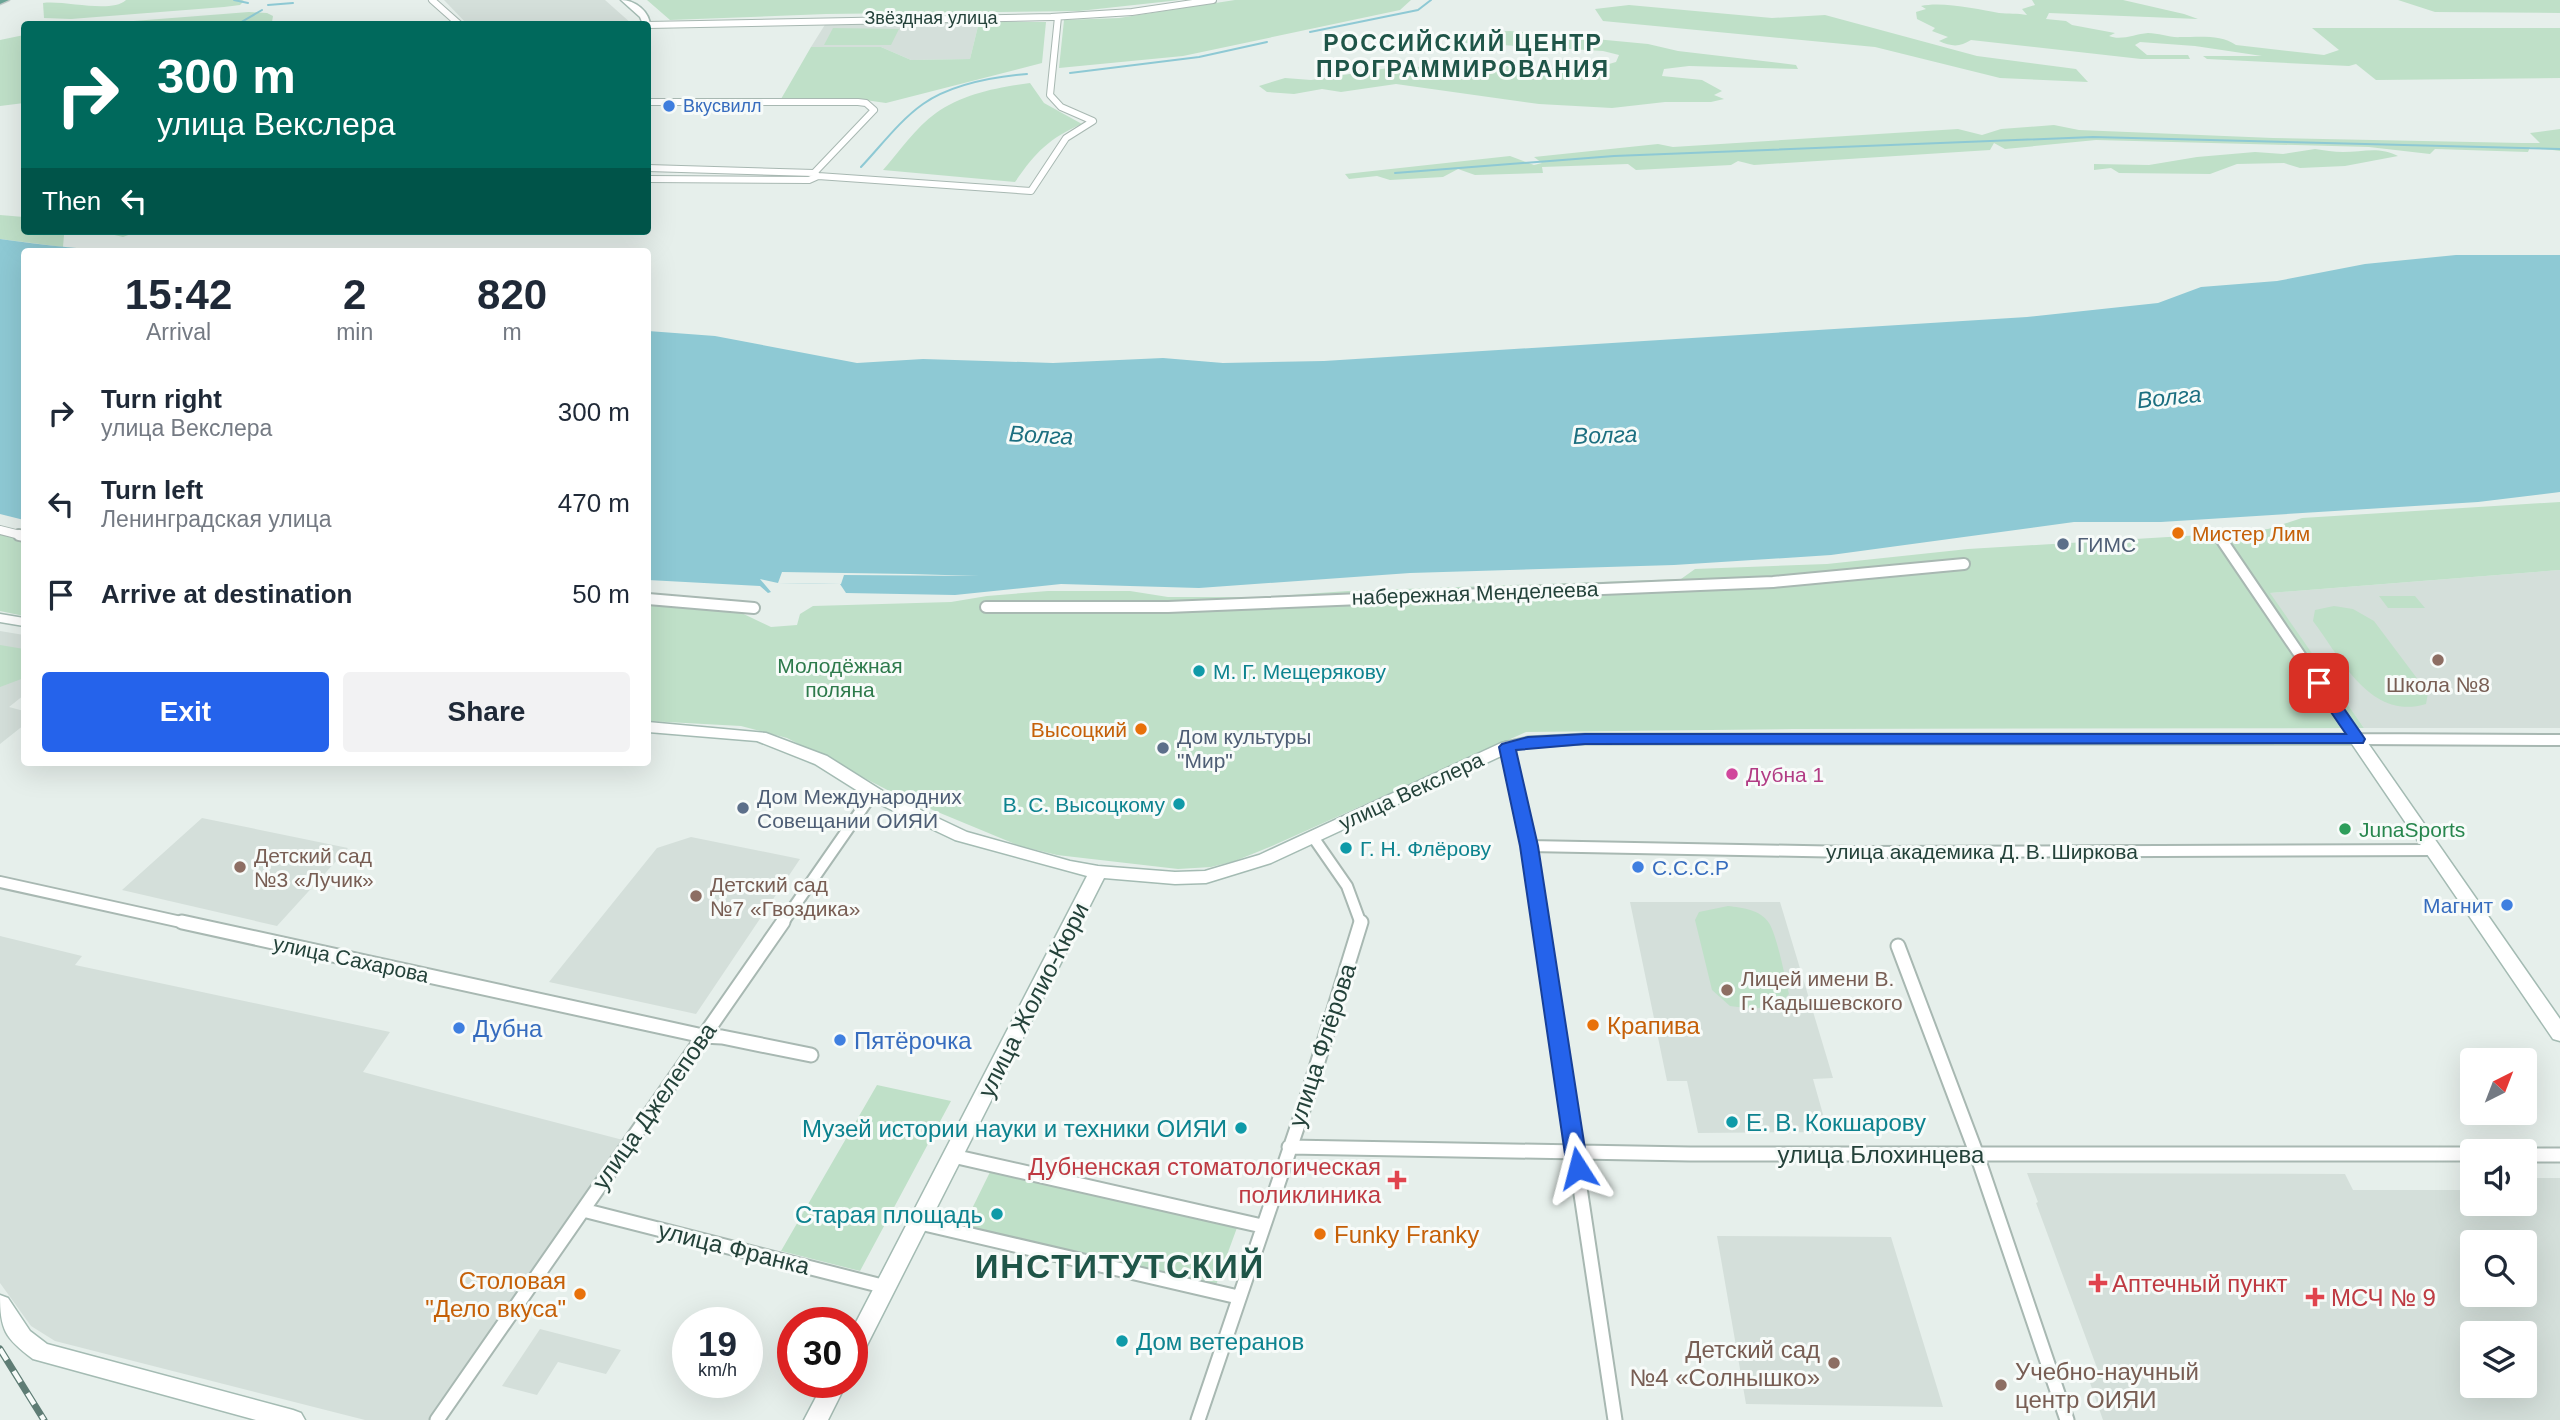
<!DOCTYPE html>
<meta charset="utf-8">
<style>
:root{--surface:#fff;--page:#f2f2f3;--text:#1f2937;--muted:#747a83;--accent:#2563eb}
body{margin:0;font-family:Helvetica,sans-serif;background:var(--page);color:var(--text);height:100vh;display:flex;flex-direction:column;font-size:26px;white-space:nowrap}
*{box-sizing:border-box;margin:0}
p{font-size:23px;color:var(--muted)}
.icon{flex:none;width:38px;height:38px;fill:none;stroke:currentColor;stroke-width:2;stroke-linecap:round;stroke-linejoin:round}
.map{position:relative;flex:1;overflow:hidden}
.sheet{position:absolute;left:21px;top:248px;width:630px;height:518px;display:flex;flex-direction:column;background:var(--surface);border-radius:7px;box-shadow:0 7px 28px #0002}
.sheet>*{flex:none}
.banner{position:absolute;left:21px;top:21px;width:630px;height:214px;border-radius:7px;box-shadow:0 7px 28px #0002;background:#00695c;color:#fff;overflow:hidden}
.needle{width:46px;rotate:42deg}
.fabs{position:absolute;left:2460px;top:1048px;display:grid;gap:14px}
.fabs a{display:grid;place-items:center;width:77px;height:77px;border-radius:7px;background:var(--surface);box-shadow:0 7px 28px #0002;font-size:35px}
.speed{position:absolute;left:672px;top:1307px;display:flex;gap:14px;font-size:35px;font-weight:700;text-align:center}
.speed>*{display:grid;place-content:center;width:91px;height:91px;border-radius:50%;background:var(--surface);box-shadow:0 7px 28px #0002;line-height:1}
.speed small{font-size:18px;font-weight:400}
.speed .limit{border:10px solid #d22;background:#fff;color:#111}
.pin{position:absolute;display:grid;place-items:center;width:60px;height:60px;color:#fff;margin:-30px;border-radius:14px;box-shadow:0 4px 10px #0006}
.me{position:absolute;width:77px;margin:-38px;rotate:351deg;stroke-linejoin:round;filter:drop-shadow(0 0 5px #0008)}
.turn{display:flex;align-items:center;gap:24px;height:147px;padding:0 21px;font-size:32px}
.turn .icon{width:91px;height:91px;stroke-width:2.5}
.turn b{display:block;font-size:49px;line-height:60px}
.then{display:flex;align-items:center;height:66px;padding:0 21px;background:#0003;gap:14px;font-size:26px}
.eta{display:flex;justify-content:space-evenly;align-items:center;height:119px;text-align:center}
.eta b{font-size:42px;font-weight:700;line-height:49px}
.cta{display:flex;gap:14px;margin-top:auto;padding:14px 21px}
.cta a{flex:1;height:80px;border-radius:7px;background:var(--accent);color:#fff;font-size:28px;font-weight:700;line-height:80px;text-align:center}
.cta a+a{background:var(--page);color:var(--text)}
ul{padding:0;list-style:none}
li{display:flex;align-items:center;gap:21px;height:91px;padding:0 21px}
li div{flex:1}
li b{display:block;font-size:26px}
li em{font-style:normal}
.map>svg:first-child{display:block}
</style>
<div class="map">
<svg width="2560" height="1420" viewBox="0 0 2560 1420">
<rect width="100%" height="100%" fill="#e6efeb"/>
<!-- built -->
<path fill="#d4dfda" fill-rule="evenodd" d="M444 0H605L632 24H467Z
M979 22 970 59 911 60 881 47H811L826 23Z
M2560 570V728H2364L2269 593Z
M0 631 24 635V695L9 707 24 711V725L0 744Z
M202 818 348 848 277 926 122 890Z
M691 837 800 859 696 1014 549 982 657 848Z
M1630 902H1780L1833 1078 1813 1079 1828 1132 1698 1133 1687 1081H1667Z
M0 936 82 956 75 965 390 1032 363 1072 623 1140 429 1420H365L55 1341 31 1326 0 1283Z
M2027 1173 2345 1174 2353 1190H2473V1204H2525V1178H2560V1420H2103L2088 1377 2100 1376 2036 1203 2038 1202ZM2473 1242H2525V1295H2473ZM2473 1334H2525V1386H2473Z
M1717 1236 1891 1237 1943 1407 1746 1404Z
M540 1329 621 1350 606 1374 558 1362 537 1395 502 1386Z"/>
<!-- green -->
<path fill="#bfe0c8" d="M126 0H242L244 1 240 5 224 7 71 19 44 18 43 3C65 0 111 14 126 0Z
M647 0H1180L1079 11 826 14 670 20Z
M1235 0H1411L1400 10 1183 56 1059 68 1064 20 1119 18Z
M2032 0H2123L2184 14 2198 19 2049 13 2046 19 2066 21 2072 25 2115 33 2109 36C2121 41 2135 34 2148 33 2159 33 2170 38 2181 37 2198 37 2221 34 2236 45L2324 55 2339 50 2312 28H2560V78L2376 80 2356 64 2349 66 2207 59 2203 56H2262L2195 46 2140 42 2135 45 2147 55H2188L2190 59H2141L1971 40C1960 47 1952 47 1939 41L1948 37 1932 31 1935 28 1917 19 1916 12 1926 9 1921 6C1941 1 1979 9 1999 13 2009 14 2017 13 2027 15L2022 9 2035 5Z
M2398 0H2560V13L2435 12Z
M1629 5 1772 18 1825 15 1977 56 2076 69 2088 82 2000 78 1875 47 1603 21 1595 9Z
M249 12 267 13 273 16 272 22 276 24H95Z
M979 22H1046L1042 63 886 103 858 99H781L811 47H881L911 60 970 59Z
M833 28 899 29 891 45H824Z
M1510 31 1648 44 1678 51 1796 65 1798 69 1689 66 1664 69 1662 76 1702 80 1722 91 1714 95 1724 99 1711 102H1665L1612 108 1539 104 1396 84 1341 92 1322 89 1294 94 1267 92 1259 86 1285 78 1311 80 1388 68 1496 64 1542 69 1602 66 1616 62 1619 55 1603 51 1451 42 1446 36 1461 33Z
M24 35V103L0 106V40Z
M1030 83 1044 103 1082 124C1049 138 1035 153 1015 182L883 170C899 152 916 127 936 113 962 94 998 87 1030 83Z
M2054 125 2079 130 2273 138 2522 143H2540L2530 133 2560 129V151L2530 147 2528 152 2435 149 2430 154 2369 147 2096 140 2005 149 1994 143 1990 150 1754 165 1738 161 1731 165 1636 170 1628 164 1542 167 1543 173 1475 175 1458 169 1443 177 1390 180 1377 176 1349 179 1345 174 1510 156 1534 165 1542 163 1534 157 1658 144 1673 147 1958 129 1982 135 2001 129Z
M2315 149C2324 150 2334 152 2343 152 2363 152 2379 146 2398 156L2345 166 2300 168 2284 163 2237 164 2210 174 2119 173 2111 168 2094 170V164L2149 165 2197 157 2255 152 2283 154Z
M0 215 24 217V231H139L123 237 106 233 64 235 63 247 0 239Z
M2560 502V570L2270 593 2364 728 1793 729 1526 732 1272 846 1235 861 1211 867 1178 869 1057 855 1020 846 899 796 787 738 741 726 648 721V600L729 607 771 627 797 625 800 614 813 606 951 602 987 596 1048 591H1130L1168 597H1262L1348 591 1681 579 1695 569 1827 564 1968 549 2201 535 2268 529 2302 518Z
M0 531 24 537V616L0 611Z
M2379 596H2415L2425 608H2388Z
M2334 606 2353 609 2374 621 2428 693 2426 704C2370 721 2341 658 2313 621L2315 610Z
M0 645 24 649V678L0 687Z
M1728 906C1742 908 1760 909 1769 923 1777 936 1785 977 1789 994L1779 1004 1754 1009 1730 1006 1712 990 1695 920 1699 912Z
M877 1085 951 1101 860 1271 781 1251Z
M991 1170 1238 1225 1216 1285 963 1227Z"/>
<!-- water -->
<path fill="#8ec9d4" d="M0 239C45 245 91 251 136 251 164 251 191 246 218 252H24V520L0 514Z
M2456 255H2560V492L2478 502 2161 522H2074L1831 555 1674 565 1410 573 1199 588 1061 584 955 595 846 593 840 584 778 583 760 579 771 592 768 593 760 586 648 580V331L715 336 857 363 923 359 1053 363 1163 358 1223 363 1324 361 2027 317 2158 303 2201 287 2277 281 2365 264Z"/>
<!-- pier -->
<path fill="#e6efeb" d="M782 572 910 574 979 576 844 575 841 584 778 583Z"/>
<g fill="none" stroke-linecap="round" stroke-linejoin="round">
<!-- stream -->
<path stroke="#8ec9d4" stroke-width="2" d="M234 0 248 3
M268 5 293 3
M238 24 262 10
M1310 32 1418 10 1431 0
M1070 73 1199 57 1267 42
M861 167C881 146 899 121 923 104 952 84 992 77 1027 74
M1395 173 1614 156 2093 137 2560 149"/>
<!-- street-far3 casing -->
<g stroke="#a8b8b2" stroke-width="8">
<path id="street-far3" d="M432 0 459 24
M648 25 1051 17 1132 12 1213 0
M648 102H858L866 103 874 110 814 173 818 176 809 180 648 179
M648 168 814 173
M818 176 1031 191 1066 138 1093 121 1061 107 1050 95 1058 17"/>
</g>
<!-- street-far2 casing -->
<g stroke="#a8b8b2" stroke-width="10">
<path id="street-far2" d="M0 530 24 536"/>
</g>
<!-- street-far1 casing -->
<g stroke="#a8b8b2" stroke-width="14">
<path id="street-far1" d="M19 535 24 536
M2221 539 2357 739 2560 740
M648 599 754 608
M986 607H1168L1773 582 1964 564
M1507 747 1529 846 1541 924
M1313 837 1347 886 1361 924
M1529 846 1853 852 2434 850
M0 882 190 924
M782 924 873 793"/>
</g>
<!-- street casing -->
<g stroke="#a8b8b2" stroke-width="17">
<path id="street" d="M182 922 703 1036 722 1037 811 1055
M1540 922 1615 1420
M1898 946 1977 1155 2067 1420
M1289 1147 1690 1154H2473
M2525 1155H2560
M953 1156 1262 1226
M583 1210 886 1287
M920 1223 1238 1297
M437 1420 783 922
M1198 1420 1303 1110 1361 922"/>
</g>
<!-- secondary casing -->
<g stroke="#a4bbb3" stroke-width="3">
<path id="secondary" d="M621 0C635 0 650 12 650 26L643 24 640 17Z
M0 614 24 618V626L0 622Z
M648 722 766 733 827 756 889 795 967 832 1070 861 1098 866 1175 872 1205 871 1259 855 1501 743 1528 737 1585 734H2357L2363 736 2560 1019V1041L2553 1039 2352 744H1585L1528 747 1512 751 1271 863 1206 883 1175 884 1104 878 860 1359 852 1361V1330L1087 876 955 840 877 803 815 764 757 741 648 732Z
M0 1295 8 1298 30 1331 47 1344 293 1410 301 1413 305 1420H256L33 1359C5 1338 0 1330 0 1295Z
M824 1382H847L828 1420H804Z"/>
</g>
<!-- primary casing -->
<g stroke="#c2cac8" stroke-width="3">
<path id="primary" d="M0 0H9L0 4Z"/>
</g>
<!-- street-far3 -->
<use href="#street-far3" stroke="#fff" stroke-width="6"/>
<!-- street-far2 -->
<use href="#street-far2" stroke="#fff" stroke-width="8"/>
<!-- street-far1 -->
<use href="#street-far1" stroke="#fff" stroke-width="10"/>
<!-- street -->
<use href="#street" stroke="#fff" stroke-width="13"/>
<!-- secondary -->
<use href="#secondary" fill="#fff" fill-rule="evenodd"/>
<!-- primary -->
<use href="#primary" fill="#6aa596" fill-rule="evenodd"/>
<!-- rail casing -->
<g stroke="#5f7d75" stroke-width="7">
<path id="rail" d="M0 1349 44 1420"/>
</g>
<!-- rail -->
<use href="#rail" stroke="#f7fbf9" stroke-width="4.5" stroke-dasharray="13" stroke-linecap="butt"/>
</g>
<!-- route -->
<path fill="#2563eb" stroke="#184099" stroke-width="2" d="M2319 679 2324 680 2363 736 2365 739 2363 743 1585 744 1516 750 1538 846 1588 1168 1585 1174 1578 1176 1570 1174 1567 1168 1520 846 1499 747 1502 744 1528 737 1585 734H2346L2311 683Z"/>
<!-- markers -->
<g fill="#3f7fe0" stroke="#f7fbf9" stroke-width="2.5">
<circle cx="669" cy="106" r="7"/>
<circle cx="1638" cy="867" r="7"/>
<circle cx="2507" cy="905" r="7"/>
<circle cx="459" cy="1028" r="7"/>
<circle cx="840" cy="1040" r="7"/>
</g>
<g fill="#e8710a" stroke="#f7fbf9" stroke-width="2.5">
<circle cx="2178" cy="533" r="7"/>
<circle cx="1141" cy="729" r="7"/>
<circle cx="1593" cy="1025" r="7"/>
<circle cx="1320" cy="1234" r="7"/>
<circle cx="580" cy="1294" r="7"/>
</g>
<g fill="#5c6f8a" stroke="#f7fbf9" stroke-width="2.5">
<circle cx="2063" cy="544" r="7"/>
<circle cx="1163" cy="748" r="7"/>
<circle cx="743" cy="808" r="7"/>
</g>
<g fill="#8d6e63" stroke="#f7fbf9" stroke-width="2.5">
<circle cx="2438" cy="660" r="7"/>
<circle cx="240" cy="867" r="7"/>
<circle cx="696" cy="896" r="7"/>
<circle cx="1727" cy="990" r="7"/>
<circle cx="1834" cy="1363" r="7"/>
<circle cx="2001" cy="1385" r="7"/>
</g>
<g fill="#0f9aa8" stroke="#f7fbf9" stroke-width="2.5">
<circle cx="1199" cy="671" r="7"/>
<circle cx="1179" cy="804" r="7"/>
<circle cx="1346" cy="848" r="7"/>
<circle cx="1732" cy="1122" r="7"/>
<circle cx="1241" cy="1128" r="7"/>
<circle cx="997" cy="1214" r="7"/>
<circle cx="1122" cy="1341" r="7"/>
</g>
<circle fill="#d1479c" stroke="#f7fbf9" stroke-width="2.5" cx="1732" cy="774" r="7"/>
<circle fill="#2e9e5b" stroke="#f7fbf9" stroke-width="2.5" cx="2345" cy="829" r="7"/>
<g fill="#e0444e" stroke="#f7fbf9" stroke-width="2.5">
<path d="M1393.5 1169.5h7v7h7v7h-7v7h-7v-7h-7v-7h7z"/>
<path d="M2094.5 1272.5h7v7h7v7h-7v7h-7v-7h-7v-7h7z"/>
<path d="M2311.5 1286.5h7v7h7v7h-7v7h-7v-7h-7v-7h7z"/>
</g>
<g text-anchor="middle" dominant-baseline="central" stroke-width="6" stroke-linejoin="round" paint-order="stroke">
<!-- far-street labels -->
<g font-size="18" fill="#24423a" stroke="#f7fbf9">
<text x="931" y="18">Звёздная улица</text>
</g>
<!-- far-shop labels -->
<g font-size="18" fill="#366cbe" stroke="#f7fbf9" text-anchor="start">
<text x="683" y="106">Вкусвилл</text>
</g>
<!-- food labels -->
<g font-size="21" fill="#c56008" stroke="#f7fbf9" text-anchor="start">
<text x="2192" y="533">Мистер Лим</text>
<text x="1127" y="729" text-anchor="end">Высоцкий</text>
</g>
<!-- service labels -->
<g font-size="21" fill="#4e5e75" stroke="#f7fbf9" text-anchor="start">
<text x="2077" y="544">ГИМС</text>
<text x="1177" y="736">Дом культуры<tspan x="1177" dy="24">"Мир"</tspan></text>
<text x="757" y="796">Дом Международних<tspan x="757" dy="24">Совещании ОИЯИ</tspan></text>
</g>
<!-- street labels -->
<g font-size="21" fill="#24423a" stroke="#f7fbf9">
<text transform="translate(1475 593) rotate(-2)">набережная Менделеева</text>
<text transform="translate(1411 791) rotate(-25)">улица Векслера</text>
<text x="1982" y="851">улица академика Д. В. Ширкова</text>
<text transform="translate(351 959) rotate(12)">улица Сахарова</text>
</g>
<!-- park labels -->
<g font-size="21" fill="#2d7a4b" stroke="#f7fbf9">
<text x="840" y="665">Молодёжная<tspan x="840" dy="24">поляна</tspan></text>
</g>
<!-- culture labels -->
<g font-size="21" fill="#0d838f" stroke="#f7fbf9" text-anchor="start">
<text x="1213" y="671">М. Г. Мещерякову</text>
<text x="1165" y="804" text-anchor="end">В. С. Высоцкому</text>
<text x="1360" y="848">Г. Н. Флёрову</text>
</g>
<!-- education labels -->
<g font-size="21" fill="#785e54" stroke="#f7fbf9" text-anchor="start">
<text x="2438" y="684" text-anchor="middle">Школа №8</text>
<text x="254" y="855">Детский сад<tspan x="254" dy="24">№3 «Лучик»</tspan></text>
<text x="710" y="884">Детский сад<tspan x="710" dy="24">№7 «Гвоздика»</tspan></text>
<text x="1741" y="978">Лицей имени В.<tspan x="1741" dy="24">Г. Кадышевского</tspan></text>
</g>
<!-- hotel labels -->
<g font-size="21" fill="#b23c85" stroke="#f7fbf9" text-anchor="start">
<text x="1746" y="774">Дубна 1</text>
</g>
<!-- leisure labels -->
<g font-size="21" fill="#27864d" stroke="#f7fbf9" text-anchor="start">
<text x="2359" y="829">JunaSports</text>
</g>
<!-- shop labels -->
<g font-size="21" fill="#366cbe" stroke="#f7fbf9" text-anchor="start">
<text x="1652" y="867">С.С.С.Р</text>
<text x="2493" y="905" text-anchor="end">Магнит</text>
</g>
<!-- far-district labels -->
<g font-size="23" font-weight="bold" letter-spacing="2" fill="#1f5548" stroke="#f7fbf9">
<text x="1463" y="43">РОССИЙСКИЙ ЦЕНТР<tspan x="1463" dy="26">ПРОГРАММИРОВАНИЯ</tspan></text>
</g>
<!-- water labels -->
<g font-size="23" font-style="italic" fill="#1c6f80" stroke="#f7fbf9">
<text transform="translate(2169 397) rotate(-6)">Волга</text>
<text transform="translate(1041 435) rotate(3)">Волга</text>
<text transform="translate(1605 435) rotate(-2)">Волга</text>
</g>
<!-- near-street labels -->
<g font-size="24" fill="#24423a" stroke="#f7fbf9">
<text transform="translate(1033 1000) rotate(-63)">улица Жолио-Кюри</text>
<text transform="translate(1322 1045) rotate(-72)">улица Флёрова</text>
<text transform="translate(654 1106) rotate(-55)">улица Джелепова</text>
<text x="1881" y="1154">улица Блохинцева</text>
<text transform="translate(734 1248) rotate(14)">улица Франка</text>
</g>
<!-- near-food labels -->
<g font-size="24" fill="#c56008" stroke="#f7fbf9" text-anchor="start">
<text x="1607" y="1025">Крапива</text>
<text x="1334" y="1234">Funky Franky</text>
<text x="566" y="1280" text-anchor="end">Столовая<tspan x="566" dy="28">"Дело вкуса"</tspan></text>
</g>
<!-- near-shop labels -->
<g font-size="24" fill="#366cbe" stroke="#f7fbf9" text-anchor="start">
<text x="473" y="1028">Дубна</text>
<text x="854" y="1040">Пятёрочка</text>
</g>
<!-- near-culture labels -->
<g font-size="24" fill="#0d838f" stroke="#f7fbf9" text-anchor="start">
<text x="1746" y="1122">Е. В. Кокшарову</text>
<text x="1227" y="1128" text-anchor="end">Музей истории науки и техники ОИЯИ</text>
<text x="983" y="1214" text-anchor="end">Старая площадь</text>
<text x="1136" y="1341">Дом ветеранов</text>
</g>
<!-- near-health labels -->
<g font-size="24" fill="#be3a42" stroke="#f7fbf9" text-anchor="start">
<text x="1381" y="1166" text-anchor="end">Дубненская стоматологическая<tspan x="1381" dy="28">поликлиника</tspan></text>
<text x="2112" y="1283">Аптечный пункт</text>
<text x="2331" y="1297">МСЧ № 9</text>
</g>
<!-- near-education labels -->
<g font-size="24" fill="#785e54" stroke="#f7fbf9" text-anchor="end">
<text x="1820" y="1349">Детский сад<tspan x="1820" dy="28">№4 «Солнышко»</tspan></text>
<text x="2015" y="1371" text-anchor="start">Учебно-научный<tspan x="2015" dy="28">центр ОИЯИ</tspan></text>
</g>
<!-- near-district labels -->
<g font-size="33" font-weight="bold" letter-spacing="2" fill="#1f5548" stroke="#f7fbf9">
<text x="1120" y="1266">ИНСТИТУТСКИЙ</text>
</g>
</g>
</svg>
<div class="fabs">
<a><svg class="needle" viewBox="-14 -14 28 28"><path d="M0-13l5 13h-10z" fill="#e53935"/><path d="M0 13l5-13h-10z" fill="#747a83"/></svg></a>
<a><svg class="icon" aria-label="sound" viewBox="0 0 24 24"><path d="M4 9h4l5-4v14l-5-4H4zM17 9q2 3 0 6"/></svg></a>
<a><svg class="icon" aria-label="search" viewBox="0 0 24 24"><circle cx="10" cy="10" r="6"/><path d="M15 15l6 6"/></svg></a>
<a><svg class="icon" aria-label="layers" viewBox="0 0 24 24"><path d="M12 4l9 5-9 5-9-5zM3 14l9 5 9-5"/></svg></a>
</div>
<div class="speed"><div>19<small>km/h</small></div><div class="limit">30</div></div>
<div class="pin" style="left:2319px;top:683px;background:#d93025"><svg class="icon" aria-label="arrive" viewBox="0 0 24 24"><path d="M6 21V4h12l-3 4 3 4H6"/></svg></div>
<svg class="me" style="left:1578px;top:1168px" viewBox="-20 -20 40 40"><path d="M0-17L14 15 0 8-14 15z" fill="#2563eb" stroke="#fff" stroke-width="4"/></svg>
<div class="banner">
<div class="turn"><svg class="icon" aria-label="right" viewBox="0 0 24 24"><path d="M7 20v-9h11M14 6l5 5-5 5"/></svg><div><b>300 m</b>улица Векслера</div></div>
<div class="then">Then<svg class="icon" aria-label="left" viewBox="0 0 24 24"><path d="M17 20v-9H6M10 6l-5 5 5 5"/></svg></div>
</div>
<section class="sheet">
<div class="eta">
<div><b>15:42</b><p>Arrival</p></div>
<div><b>2</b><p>min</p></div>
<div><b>820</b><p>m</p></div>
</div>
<ul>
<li><svg class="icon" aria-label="right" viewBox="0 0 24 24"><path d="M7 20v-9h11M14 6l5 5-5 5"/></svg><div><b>Turn right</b><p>улица Векслера</p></div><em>300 m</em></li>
<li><svg class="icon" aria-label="left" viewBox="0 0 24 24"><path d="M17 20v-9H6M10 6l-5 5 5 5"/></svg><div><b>Turn left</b><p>Ленинградская улица</p></div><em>470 m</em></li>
<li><svg class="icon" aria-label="arrive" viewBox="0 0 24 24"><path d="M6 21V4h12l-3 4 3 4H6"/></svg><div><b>Arrive at destination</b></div><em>50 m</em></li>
</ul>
<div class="cta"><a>Exit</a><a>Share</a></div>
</section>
</div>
